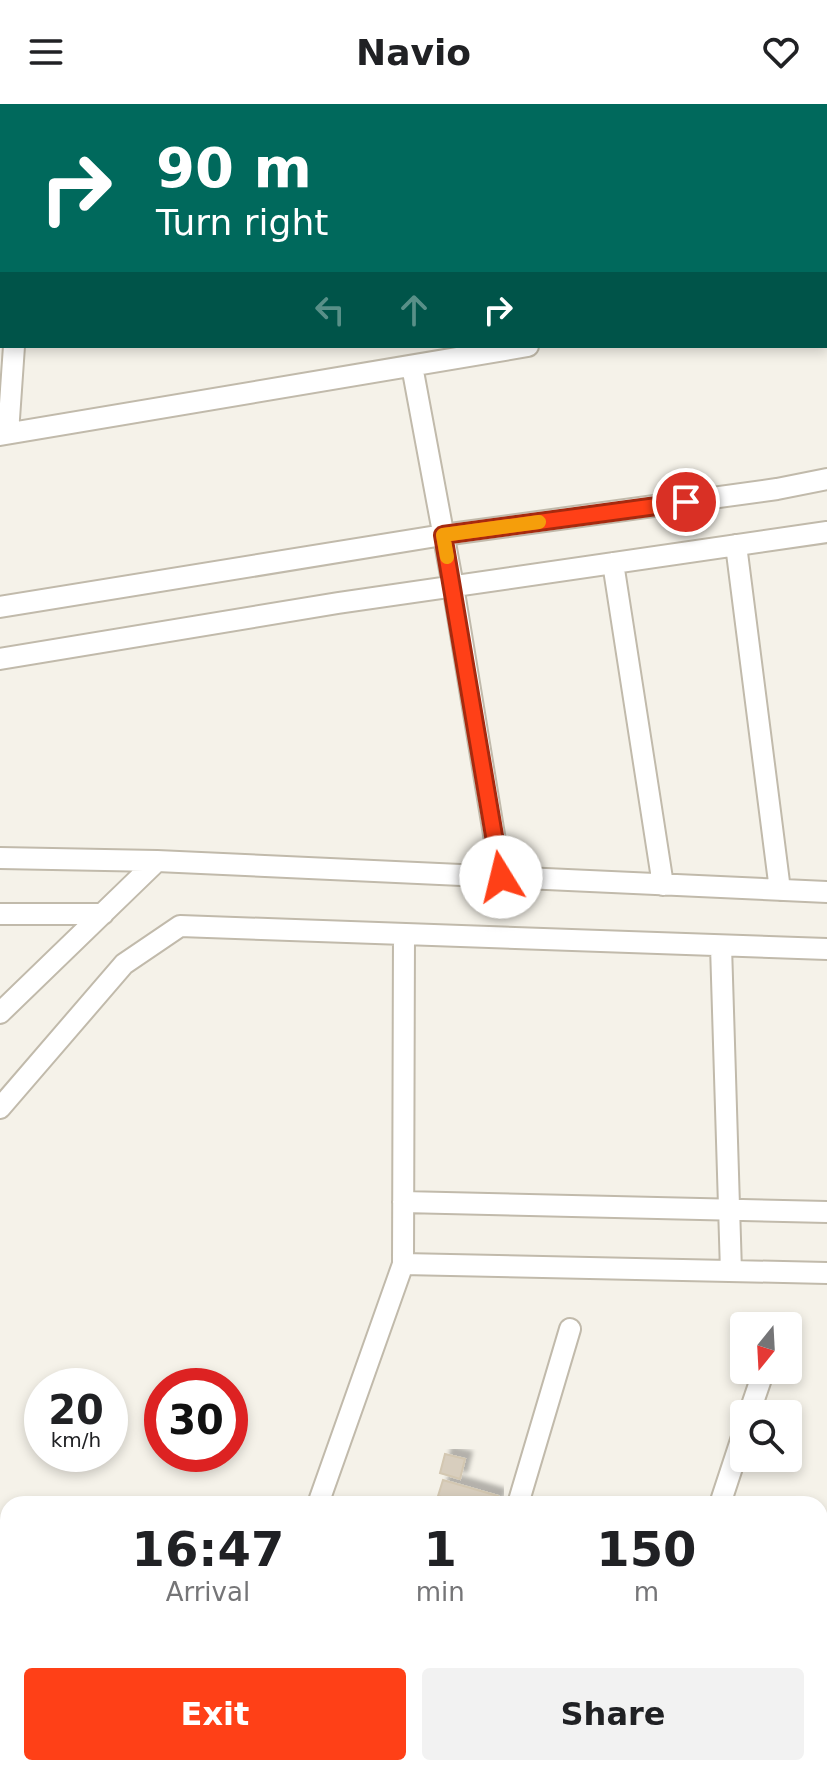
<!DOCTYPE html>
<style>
:root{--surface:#fff;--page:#f2f2f2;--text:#202124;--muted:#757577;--accent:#ff4017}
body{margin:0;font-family:"DejaVu Sans",sans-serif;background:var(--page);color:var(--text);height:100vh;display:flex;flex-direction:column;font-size:30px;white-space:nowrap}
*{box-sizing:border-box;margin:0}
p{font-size:26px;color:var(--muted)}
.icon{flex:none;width:44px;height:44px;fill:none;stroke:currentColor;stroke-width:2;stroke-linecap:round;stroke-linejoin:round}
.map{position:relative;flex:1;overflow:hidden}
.sheet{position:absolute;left:0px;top:1392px;width:828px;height:280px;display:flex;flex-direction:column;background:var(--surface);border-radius:24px 24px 0 0;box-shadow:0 4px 12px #0003}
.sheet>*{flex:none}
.hud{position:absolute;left:0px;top:0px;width:828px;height:244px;box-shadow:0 4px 12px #0003;background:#00695c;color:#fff;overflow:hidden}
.needle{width:52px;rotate:198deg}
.buttons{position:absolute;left:730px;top:1208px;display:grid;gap:16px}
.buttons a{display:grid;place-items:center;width:72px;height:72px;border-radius:8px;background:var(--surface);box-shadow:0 4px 12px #0003;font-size:40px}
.speed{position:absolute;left:24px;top:1264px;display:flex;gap:16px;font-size:40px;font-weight:700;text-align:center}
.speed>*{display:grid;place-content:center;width:104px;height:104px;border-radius:50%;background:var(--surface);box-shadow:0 4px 12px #0003;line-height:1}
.speed small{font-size:20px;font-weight:400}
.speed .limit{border:12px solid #d22;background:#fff;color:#111}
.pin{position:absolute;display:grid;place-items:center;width:68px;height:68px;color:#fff;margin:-34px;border:4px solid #fff;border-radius:50%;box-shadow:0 2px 8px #0007}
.me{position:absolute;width:88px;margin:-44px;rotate:351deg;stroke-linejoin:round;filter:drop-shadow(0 0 6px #0008)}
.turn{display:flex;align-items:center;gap:28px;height:168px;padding:0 24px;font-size:36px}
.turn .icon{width:104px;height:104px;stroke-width:2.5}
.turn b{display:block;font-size:56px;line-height:68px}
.lanes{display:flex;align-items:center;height:76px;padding:0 24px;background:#0003;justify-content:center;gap:40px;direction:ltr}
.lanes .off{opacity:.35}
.eta{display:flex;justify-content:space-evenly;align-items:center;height:136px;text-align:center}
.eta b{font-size:48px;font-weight:700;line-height:56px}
.primary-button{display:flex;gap:16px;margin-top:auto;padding:16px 24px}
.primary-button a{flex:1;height:92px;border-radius:8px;background:var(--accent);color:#fff;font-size:32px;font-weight:700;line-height:92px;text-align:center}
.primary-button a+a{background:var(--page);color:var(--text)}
header{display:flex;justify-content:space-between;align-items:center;height:104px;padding:0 24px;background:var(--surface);font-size:36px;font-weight:700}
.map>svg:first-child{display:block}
</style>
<header><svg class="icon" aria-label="menu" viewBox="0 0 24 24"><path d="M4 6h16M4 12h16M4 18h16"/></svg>Navio<svg class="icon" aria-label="heart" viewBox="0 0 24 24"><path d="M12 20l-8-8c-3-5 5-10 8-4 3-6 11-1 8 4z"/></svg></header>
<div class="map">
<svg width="827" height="1672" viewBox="0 0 827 1672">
<defs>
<filter id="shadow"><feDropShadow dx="7" dy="-7" stdDeviation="2" flood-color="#0004"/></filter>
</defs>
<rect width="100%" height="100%" fill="#f5f2e9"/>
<!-- building -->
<path fill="#d8cebe" stroke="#d3c7b1" stroke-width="2" filter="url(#shadow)" d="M445 1350 465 1355 460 1375 440 1369Z
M443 1376 498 1392 496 1400H464L438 1392Z"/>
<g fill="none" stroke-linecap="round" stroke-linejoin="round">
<!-- minor casing -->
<g stroke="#c1baab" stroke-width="24">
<path id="minor" d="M236 0 243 2
M25 2V0
M826 177H827
M826 192 827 191
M412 262 453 482 501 773
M8 329 14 242
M0 331 528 242
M736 441 780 786
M613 459 663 781
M0 503 443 431 777 385 827 375
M0 555 338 499 827 428
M0 754 157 757
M0 810H103
M721 842 731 1167
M0 909 157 757 827 788
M0 1004 124 860 180 822 827 845
M403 1098 827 1108
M403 1160 827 1169
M749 1310 763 1269
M318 1400 403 1160 404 830
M518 1400 570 1225
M720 1400 744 1327
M0 1536 8 1538
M440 1664 468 1672
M224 1672 227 1664
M631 1672 633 1664"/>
</g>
<!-- minor -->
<use href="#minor" stroke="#fff" stroke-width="20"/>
</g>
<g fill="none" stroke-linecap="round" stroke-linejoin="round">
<!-- route casing -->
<g stroke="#a62a0f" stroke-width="20">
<path id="route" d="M501 773 443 431 686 398"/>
</g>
<!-- route -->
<use href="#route" stroke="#ff4017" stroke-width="14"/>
<!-- slow -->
<path stroke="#f59e0b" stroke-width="14" d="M447 453 443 431 539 418"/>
</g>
</svg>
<div class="buttons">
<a><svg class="needle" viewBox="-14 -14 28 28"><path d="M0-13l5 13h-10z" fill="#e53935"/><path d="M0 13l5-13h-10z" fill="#757577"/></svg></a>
<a><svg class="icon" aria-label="search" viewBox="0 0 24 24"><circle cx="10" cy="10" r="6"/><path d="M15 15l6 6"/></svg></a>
</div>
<div class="speed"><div>20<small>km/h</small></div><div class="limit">30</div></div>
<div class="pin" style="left:686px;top:398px;background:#d93025"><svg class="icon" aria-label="arrive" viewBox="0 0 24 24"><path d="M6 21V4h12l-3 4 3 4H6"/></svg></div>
<svg class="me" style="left:501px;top:773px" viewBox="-20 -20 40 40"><circle r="19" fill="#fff"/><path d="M0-13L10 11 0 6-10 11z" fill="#ff4017"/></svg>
<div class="hud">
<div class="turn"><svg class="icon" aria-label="right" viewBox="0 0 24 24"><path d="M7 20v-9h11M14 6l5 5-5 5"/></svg><div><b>90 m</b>Turn right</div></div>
<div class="lanes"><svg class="icon off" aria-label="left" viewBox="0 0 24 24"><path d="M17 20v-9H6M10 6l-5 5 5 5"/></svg><svg class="icon off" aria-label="ahead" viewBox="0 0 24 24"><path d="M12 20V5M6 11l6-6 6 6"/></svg><svg class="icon" aria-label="right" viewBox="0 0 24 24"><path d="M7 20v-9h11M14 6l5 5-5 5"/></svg></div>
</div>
<section class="sheet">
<div class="eta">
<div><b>16:47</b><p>Arrival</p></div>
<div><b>1</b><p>min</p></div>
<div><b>150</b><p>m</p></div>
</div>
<div class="primary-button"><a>Exit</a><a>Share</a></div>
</section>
</div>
